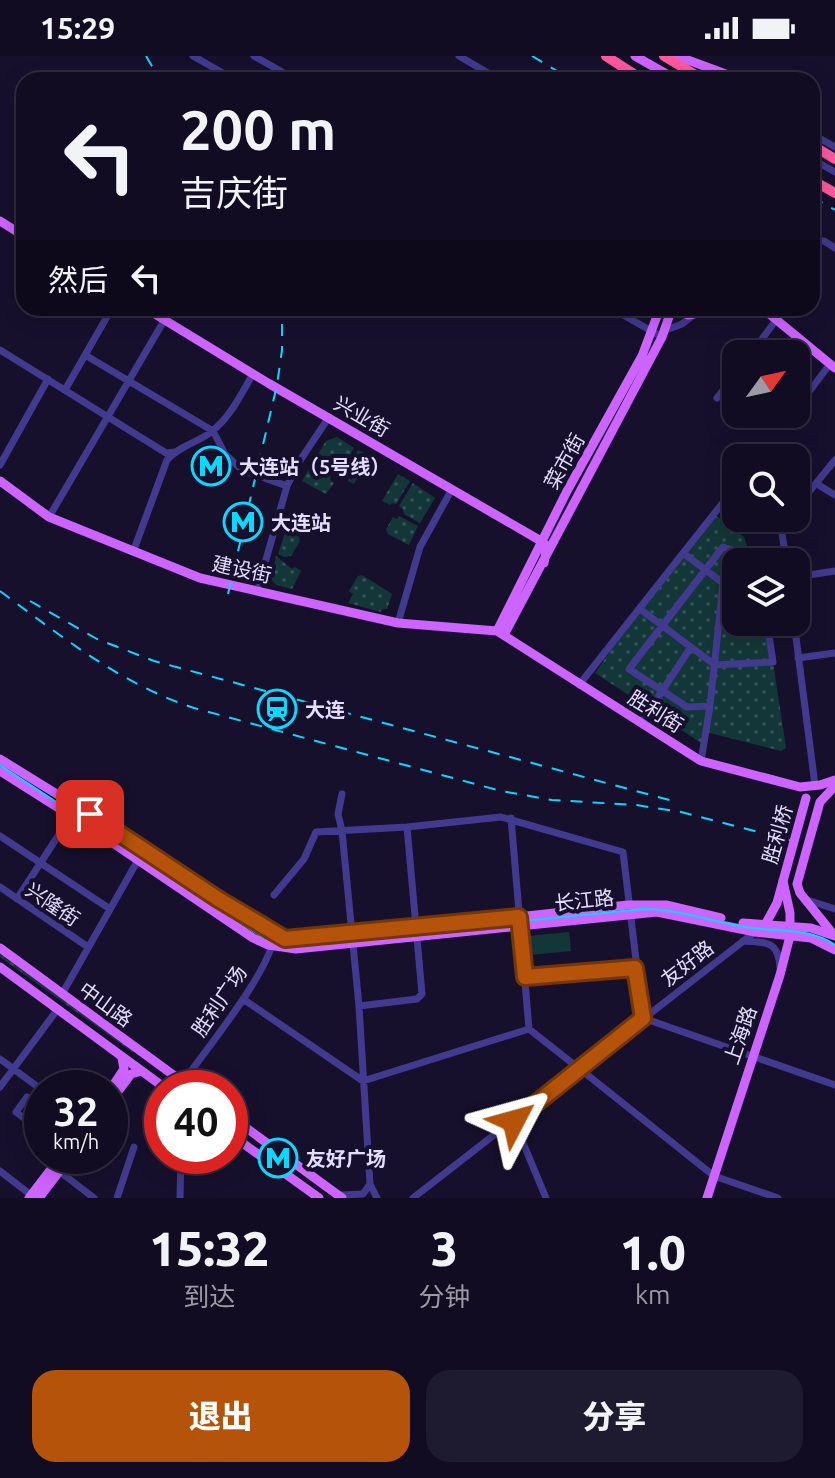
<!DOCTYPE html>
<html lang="zh">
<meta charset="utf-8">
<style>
:root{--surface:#110c22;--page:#1e1a2f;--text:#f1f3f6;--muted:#9c9ba5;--line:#302c40;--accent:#b45309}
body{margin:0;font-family:Ubuntu,"Noto Sans SC",sans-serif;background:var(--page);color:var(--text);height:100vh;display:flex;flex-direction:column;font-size:30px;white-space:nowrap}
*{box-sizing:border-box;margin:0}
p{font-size:26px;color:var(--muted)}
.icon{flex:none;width:44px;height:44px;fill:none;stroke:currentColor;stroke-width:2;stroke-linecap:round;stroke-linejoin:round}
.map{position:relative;height:1142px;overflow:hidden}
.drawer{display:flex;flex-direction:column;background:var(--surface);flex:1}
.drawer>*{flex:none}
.hud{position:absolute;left:16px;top:16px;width:804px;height:244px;border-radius:24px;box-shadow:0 4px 20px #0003,0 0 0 2px var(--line);background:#110c22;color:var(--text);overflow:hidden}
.needle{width:52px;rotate:57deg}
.buttons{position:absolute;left:722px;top:284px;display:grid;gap:16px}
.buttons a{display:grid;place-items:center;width:88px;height:88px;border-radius:16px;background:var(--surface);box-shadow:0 4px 20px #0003,0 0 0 2px var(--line);font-size:40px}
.speed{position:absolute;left:24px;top:1014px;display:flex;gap:16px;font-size:40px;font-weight:700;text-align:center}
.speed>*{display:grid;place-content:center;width:104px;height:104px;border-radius:50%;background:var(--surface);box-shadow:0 4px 20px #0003,0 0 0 2px var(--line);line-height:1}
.speed small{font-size:20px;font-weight:400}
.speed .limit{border:12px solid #d22;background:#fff;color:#111}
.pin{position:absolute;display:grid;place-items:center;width:68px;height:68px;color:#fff;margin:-34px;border-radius:16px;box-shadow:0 4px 12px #0006}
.me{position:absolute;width:88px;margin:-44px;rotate:51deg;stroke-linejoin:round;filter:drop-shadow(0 0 6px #0008)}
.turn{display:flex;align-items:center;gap:28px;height:168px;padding:0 32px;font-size:36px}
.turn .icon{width:104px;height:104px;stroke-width:2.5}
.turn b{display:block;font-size:56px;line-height:68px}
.then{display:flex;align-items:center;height:76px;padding:0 32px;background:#0003;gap:16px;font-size:30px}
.eta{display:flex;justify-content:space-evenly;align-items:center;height:136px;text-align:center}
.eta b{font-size:48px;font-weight:800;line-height:56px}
.button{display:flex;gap:16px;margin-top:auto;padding:16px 32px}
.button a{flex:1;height:92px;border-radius:24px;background:var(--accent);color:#fff;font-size:32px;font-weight:800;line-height:92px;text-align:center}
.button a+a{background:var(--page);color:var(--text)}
.status{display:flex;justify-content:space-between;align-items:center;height:56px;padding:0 40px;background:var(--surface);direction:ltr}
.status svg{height:22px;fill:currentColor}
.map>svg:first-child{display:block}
</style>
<div class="status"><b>15:29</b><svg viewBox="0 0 49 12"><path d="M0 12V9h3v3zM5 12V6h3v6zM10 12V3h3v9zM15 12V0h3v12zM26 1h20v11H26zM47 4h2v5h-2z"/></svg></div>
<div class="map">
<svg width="835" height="1142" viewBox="0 0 835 1142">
<defs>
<pattern id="grass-dots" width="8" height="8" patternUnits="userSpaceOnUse" patternTransform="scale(2)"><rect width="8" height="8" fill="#133738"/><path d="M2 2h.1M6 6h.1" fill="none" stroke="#355456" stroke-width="1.8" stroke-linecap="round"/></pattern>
</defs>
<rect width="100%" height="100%" fill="#17102d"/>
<!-- grass -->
<path fill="url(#grass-dots)" d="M337 381 354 392 342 413 333 416 314 405 326 385Z
M358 394 369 400 354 428 348 425 349 420 345 416Z
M312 408 331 419 330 424 334 427 326 438 302 425Z
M398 418 410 425 396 448 392 447 390 449 382 445Z
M413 427 435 442 420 467 404 458 403 453 399 450Z
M714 458 744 481 753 506H736V566H767L786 692 781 695 706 676 701 687 595 617 640 553Z
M399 460 418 470 409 489 388 478 386 473 393 461 397 463Z
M286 474 299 481 300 485 291 500 284 501 278 498Z
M276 500 292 513 295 511 301 515 292 533 276 529 271 523Z
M362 519 392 538 387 553H382L381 556 348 547 353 538 349 535 358 520Z
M0 898 133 994 132 996 0 901Z"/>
<!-- park -->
<path fill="#133738" d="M569 876 571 895 530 899 528 880Z"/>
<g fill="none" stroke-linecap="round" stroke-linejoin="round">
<!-- minor -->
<path stroke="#423a8e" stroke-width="7" d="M193 0 235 24
M254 0 296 24
M459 0 500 24
M812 78 835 91
M812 103 835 116
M812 184 824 185 835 192
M611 252 662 281
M663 275 682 268 702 252
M758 289 769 298
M0 294 166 397 175 396
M751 298 776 264
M85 299 213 375 225 398 242 414 287 430
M796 320 811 333
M65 334 112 252
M717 342 736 317
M796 353 830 308
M787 365 792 358
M0 409 48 323
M817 428 835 439
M796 452 835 404
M49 461 165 263
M780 462 786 506
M133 496 167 404C179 390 197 387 211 376 230 362 241 338 253 318
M683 497 723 527
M796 521 835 515
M723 527H736
M257 535 287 430 299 406 329 361
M640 553 715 609 773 606 767 566
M794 566 815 729
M398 567 420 491 452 433
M798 602 835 597
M579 629 736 430
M710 650 687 651 629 613 723 491 736 496 737 506
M641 667 691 591
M701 705 710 650 723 527
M342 738 338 758 342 775 359 950 370 1128 377 1142
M511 762 529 973
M0 780 110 853
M0 831 88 891
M274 839 304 803 316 776 407 771 501 761 623 796 643 962
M17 843 71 760
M807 844 835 853
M743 885C766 886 779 885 780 912
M525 921 635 912
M62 938 138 804
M243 943 363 1025 529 973
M359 950 417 943 422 938 407 771
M643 962 835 1029
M529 973 572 1007
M0 1003 42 1034
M585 1017 714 1120 778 1142
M183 1026C205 995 273 912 274 878
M0 1031 57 954
M42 1053 27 1041 16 1056 42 1076
M514 1065 546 1142
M0 1115 31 1139
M59 1115 94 1142
M342 1139 363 1138 370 1128
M117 1142 134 1091
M180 1142 181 1100
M413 1142 755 876"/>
<!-- major -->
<path stroke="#ce64ff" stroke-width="9" d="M635 0 677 24
M677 0 742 24
M0 165 24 180
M145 252 268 327 541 485 547 490 544 507
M678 252 688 259 694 258
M762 252 835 312
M0 425 49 461 200 522 398 567 497 575 701 705 800 731 820 729 835 724
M497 575 567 435 642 300 660 252
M504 579 662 281 672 252
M0 703 115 774 218 843 285 883 415 872 628 849H666L721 862
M0 715 101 779 253 882 268 889 296 893 657 856 755 876 811 882 835 894
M743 867 811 872 835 880
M761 871 765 869 777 847 783 825
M833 878 800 837 797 828 820 746 835 730
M0 892 191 1032
M0 911 165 1032
M110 1034 124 1013 122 1002
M110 1046 131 1018 142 1015
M230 1060 342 1142
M230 1078 319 1142
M29 1142 61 1100
M39 1142 71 1100
M707 1142 780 919 790 880V857L783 825"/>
<!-- highway -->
<path stroke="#ff589e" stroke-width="10" d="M606 0 643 24
M664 0 704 24
M812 89 835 103
M812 124 835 137"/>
<!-- tram -->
<path stroke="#09d8ff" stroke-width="2" d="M0 709 261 880 284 889 642 853C678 853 710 865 745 871 774 876 811 871 835 889"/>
<!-- rail -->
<path stroke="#09d8ff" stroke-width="2" stroke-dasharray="12 10" stroke-linecap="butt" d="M146 0 160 24
M532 0 572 24
M812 141 835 154
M0 535C62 581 121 628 194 652L501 735 552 744 636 749 681 756 808 789
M228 538 277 329 282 294V252
M30 545 97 583 154 605 673 745"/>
<!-- major-bridge -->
<path stroke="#ce64ff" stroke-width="9" d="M783 825 806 742"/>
</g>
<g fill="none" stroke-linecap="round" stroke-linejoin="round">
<!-- route casing -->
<g stroke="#753606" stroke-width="20">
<path id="route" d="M90 758 218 843 285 883 519 861 525 921 635 912 643 962 514 1065"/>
</g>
<!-- route -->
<use href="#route" stroke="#b45309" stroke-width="14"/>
</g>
<!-- icons -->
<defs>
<g id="metro-ring" transform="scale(2)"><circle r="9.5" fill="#17102d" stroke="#09d8ff" stroke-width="1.5"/><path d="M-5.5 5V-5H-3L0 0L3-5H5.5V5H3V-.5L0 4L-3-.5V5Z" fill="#09d8ff"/></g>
<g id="station-ring" transform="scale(2)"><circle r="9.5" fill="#17102d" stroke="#09d8ff" stroke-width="1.5"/><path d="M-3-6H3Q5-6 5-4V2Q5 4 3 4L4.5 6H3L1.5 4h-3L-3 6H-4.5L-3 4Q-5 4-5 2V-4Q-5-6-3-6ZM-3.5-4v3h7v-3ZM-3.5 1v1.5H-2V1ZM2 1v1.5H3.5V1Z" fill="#09d8ff"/></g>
</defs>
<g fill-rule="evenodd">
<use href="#metro-ring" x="211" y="410"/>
<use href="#metro-ring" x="243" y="466"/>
<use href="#station-ring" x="277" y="653"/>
<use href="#metro-ring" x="278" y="1102"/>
</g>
<g text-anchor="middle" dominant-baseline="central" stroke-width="8" stroke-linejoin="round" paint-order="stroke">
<!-- street labels -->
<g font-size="20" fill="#e3ddff" stroke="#17102d">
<text transform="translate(362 360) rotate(30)">兴业街</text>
<text transform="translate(564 405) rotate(-61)">菜市街</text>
<text transform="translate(242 513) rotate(12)">建设街</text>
<text transform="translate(656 655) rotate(32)">胜利街</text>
<text transform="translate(777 778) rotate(-74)">胜利桥</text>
<text transform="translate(584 844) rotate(-6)">长江路</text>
<text transform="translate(53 848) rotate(34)">兴隆街</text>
<text transform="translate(687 907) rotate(-38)">友好路</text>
<text transform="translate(219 945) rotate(-56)">胜利广场</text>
<text transform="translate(106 948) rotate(36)">中山路</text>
<text transform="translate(740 979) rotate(-71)">上海路</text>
</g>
<!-- poi labels -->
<g font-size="20" font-weight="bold" fill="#e3ddff" stroke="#17102d" text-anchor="start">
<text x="239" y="410">大连站（5号线）</text>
<text x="271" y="466">大连站</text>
<text x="305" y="653">大连</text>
<text x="306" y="1102">友好广场</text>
</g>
</g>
</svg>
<div class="buttons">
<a><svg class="needle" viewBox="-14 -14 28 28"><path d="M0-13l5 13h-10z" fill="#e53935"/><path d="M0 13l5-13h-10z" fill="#9c9ba5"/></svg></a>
<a><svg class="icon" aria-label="search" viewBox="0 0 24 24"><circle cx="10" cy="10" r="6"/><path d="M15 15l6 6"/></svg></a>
<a><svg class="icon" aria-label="layers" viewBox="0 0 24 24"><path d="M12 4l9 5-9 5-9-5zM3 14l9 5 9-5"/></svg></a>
</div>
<div class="speed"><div>32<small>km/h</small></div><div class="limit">40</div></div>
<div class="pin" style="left:90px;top:758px;background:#d93025"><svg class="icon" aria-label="arrive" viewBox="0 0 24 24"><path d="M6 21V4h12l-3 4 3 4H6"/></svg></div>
<svg class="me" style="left:514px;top:1065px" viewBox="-20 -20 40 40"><path d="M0-17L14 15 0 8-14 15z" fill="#b45309" stroke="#fff" stroke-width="4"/></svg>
<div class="hud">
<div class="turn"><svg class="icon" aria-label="left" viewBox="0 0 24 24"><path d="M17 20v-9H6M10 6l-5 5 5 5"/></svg><div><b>200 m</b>吉庆街</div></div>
<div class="then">然后<svg class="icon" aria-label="left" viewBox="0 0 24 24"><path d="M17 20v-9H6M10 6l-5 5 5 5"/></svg></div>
</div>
</div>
<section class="drawer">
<div class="eta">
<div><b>15:32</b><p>到达</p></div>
<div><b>3</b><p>分钟</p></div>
<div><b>1.0</b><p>km</p></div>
</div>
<div class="button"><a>退出</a><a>分享</a></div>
</section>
